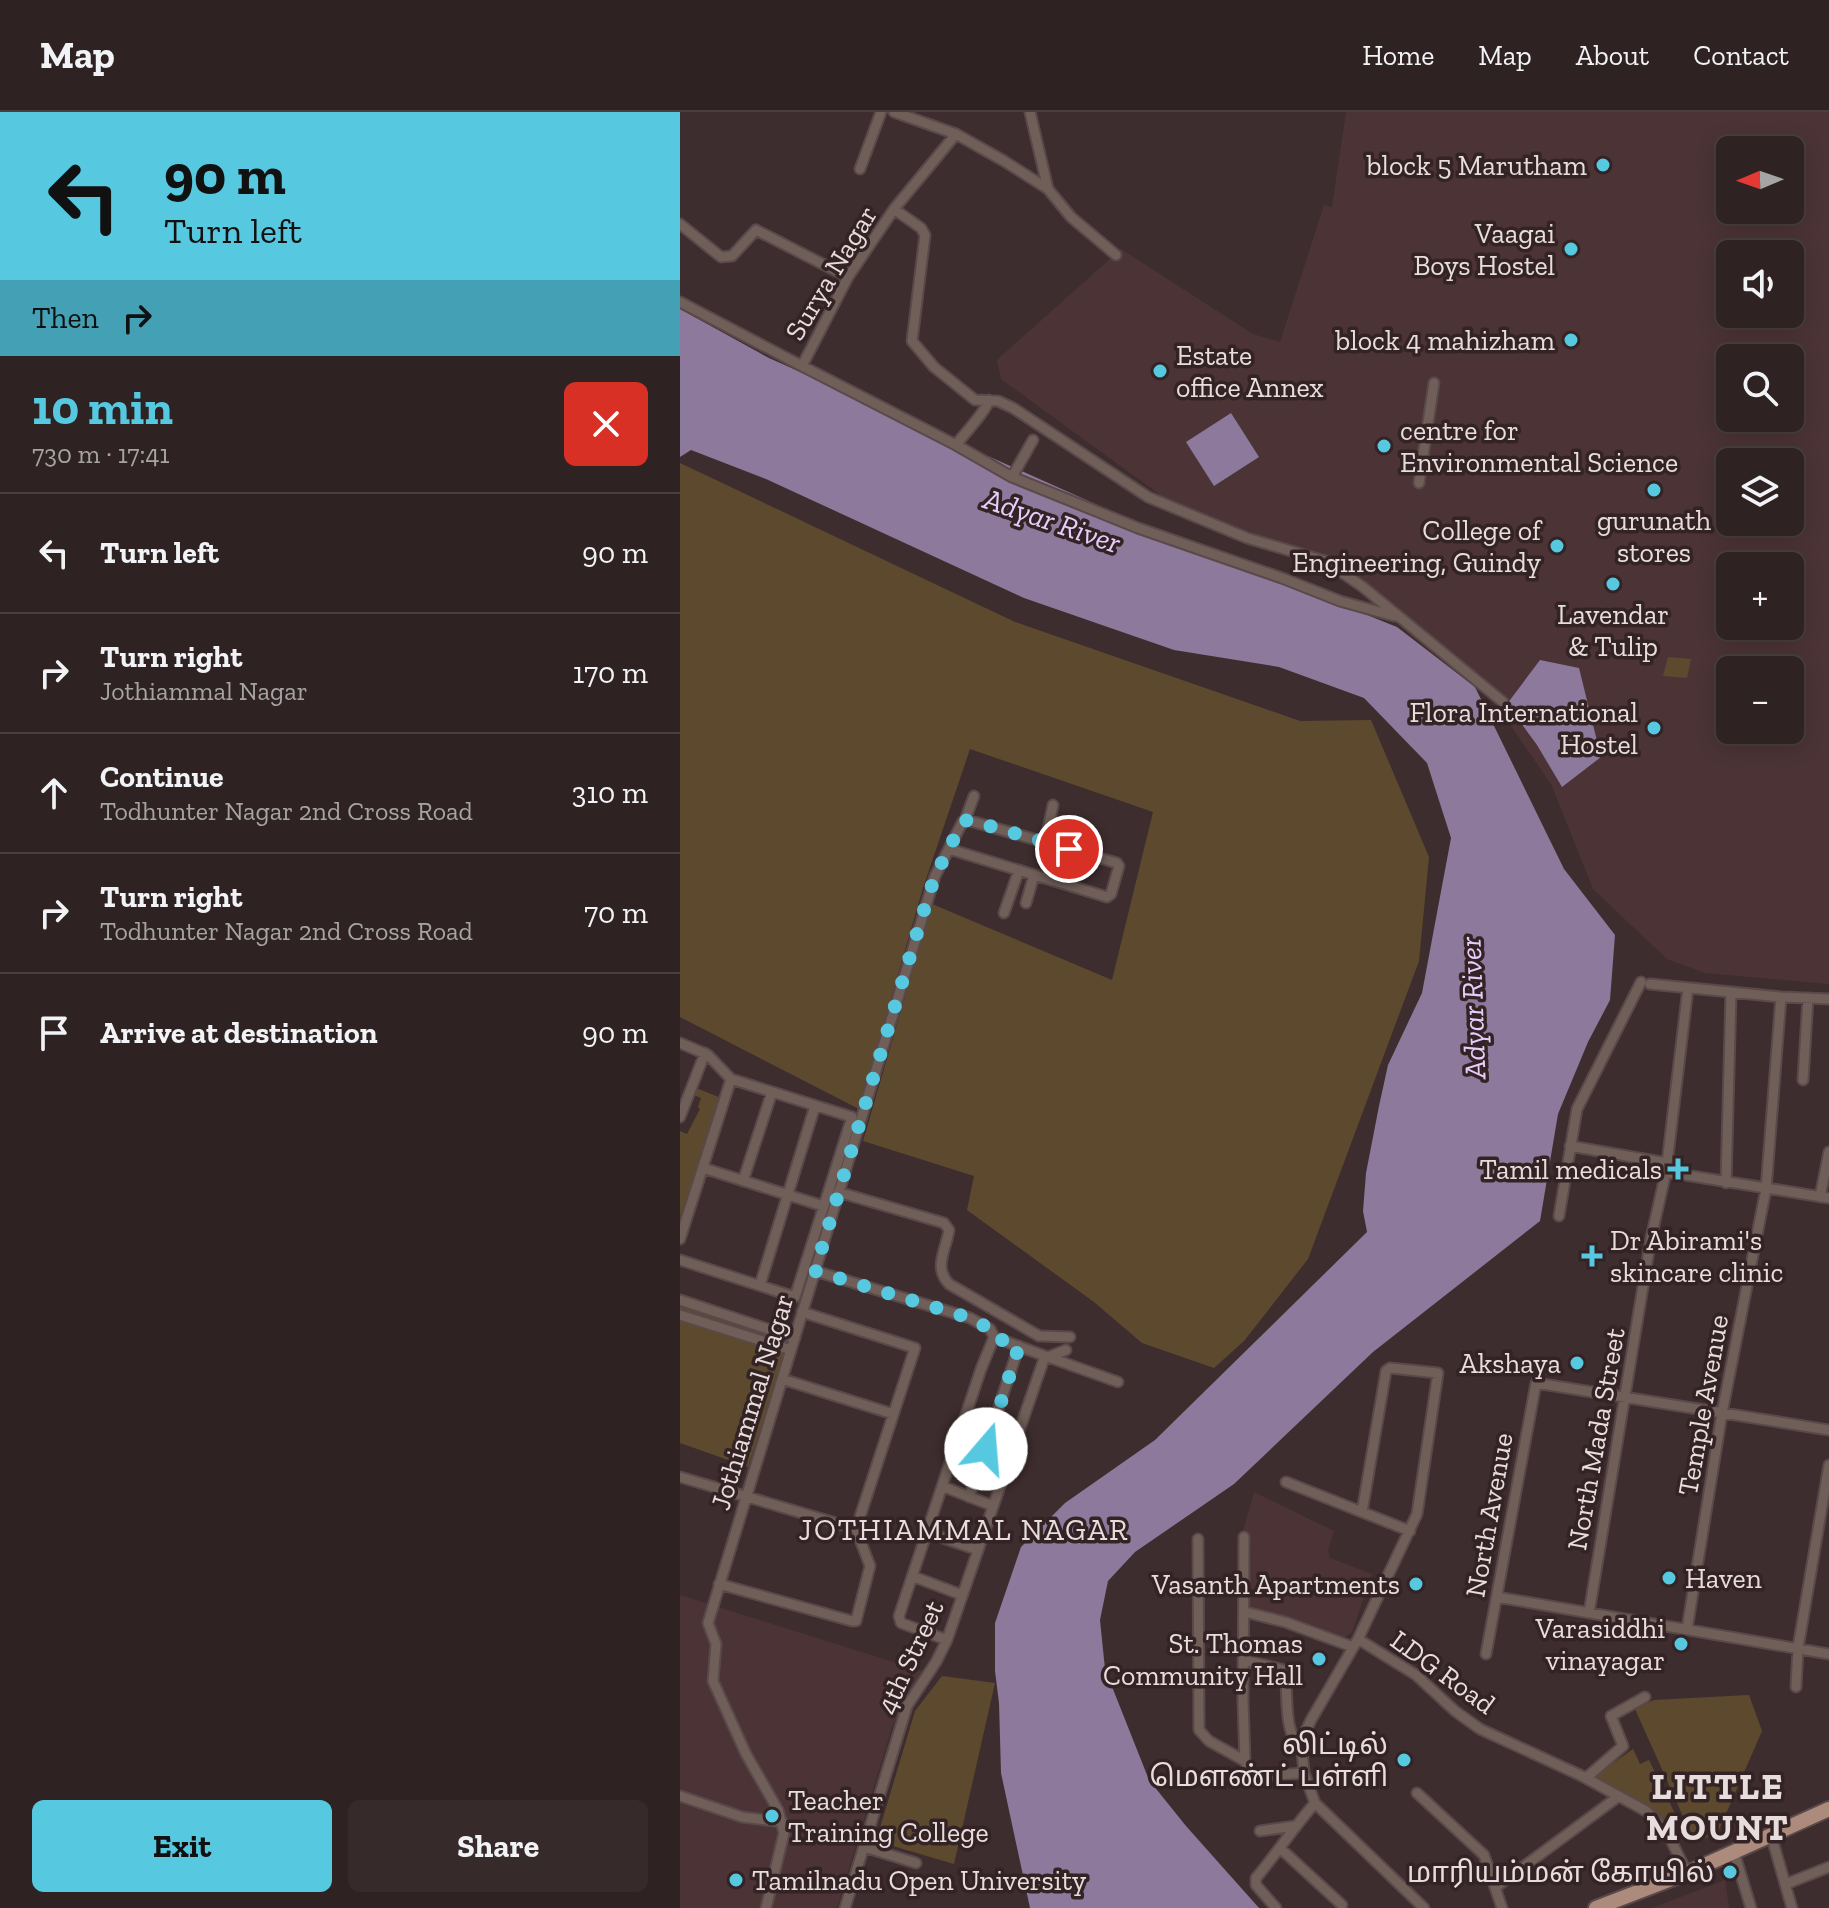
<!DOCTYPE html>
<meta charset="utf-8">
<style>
:root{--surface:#2e2222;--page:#362a2a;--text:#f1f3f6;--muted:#a7a4a5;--line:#493f40;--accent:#56c9e1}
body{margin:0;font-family:"Zilla Slab","Noto Sans Tamil",serif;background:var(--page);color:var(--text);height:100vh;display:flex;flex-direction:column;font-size:30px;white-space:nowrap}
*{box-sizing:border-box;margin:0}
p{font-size:26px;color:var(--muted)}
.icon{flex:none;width:44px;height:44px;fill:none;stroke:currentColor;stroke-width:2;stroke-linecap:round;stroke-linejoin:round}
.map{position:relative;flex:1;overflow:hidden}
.details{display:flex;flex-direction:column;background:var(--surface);width:680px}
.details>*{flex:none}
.guide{background:#56c9e1;color:#111;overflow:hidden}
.needle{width:52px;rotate:268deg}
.controls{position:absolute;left:1036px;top:24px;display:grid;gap:16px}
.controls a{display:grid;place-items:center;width:88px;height:88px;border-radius:12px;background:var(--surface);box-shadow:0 4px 20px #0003,0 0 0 2px var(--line);font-size:40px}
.pin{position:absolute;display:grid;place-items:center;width:68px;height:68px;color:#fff;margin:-34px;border:4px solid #fff;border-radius:50%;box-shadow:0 2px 8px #0007}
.me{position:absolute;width:88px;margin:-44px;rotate:18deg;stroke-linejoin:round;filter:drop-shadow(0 0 6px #0008)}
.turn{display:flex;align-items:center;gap:28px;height:168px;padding:0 32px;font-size:36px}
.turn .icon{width:104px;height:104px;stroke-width:2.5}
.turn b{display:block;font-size:56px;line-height:68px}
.then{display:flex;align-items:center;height:76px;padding:0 32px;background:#0003;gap:16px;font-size:30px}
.round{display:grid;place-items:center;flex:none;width:84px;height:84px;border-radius:12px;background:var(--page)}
.head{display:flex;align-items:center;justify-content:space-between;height:136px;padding:0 32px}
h1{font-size:48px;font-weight:700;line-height:60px;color:var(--accent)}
.button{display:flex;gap:16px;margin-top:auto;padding:16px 32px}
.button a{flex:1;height:92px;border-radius:12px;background:var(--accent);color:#111;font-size:32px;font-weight:700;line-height:92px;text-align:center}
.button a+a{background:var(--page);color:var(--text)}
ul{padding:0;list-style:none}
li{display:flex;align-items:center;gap:24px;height:120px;padding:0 32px;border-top:2px solid var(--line)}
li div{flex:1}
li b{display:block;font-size:30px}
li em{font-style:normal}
header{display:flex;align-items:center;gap:48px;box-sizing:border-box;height:112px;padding:0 40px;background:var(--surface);border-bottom:2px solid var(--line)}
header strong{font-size:38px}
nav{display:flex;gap:44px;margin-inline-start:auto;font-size:28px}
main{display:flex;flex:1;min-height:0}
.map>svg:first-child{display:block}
</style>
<header>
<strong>Map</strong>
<nav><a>Home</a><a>Map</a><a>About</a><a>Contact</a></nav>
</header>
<main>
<section class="details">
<div class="guide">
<div class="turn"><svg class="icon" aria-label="left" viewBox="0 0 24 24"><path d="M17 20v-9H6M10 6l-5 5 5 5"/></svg><div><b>90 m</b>Turn left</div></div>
<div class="then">Then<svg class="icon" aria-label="right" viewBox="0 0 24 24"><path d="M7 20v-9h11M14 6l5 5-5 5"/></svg></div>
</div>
<div class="head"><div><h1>10 min</h1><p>730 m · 17:41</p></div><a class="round" style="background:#d93025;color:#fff"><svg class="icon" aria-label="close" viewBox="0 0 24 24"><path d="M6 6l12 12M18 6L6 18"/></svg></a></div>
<ul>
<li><svg class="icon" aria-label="left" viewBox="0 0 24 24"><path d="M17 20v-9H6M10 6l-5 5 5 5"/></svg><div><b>Turn left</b></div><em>90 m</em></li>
<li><svg class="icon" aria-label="right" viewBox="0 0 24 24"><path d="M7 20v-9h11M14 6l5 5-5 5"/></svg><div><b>Turn right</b><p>Jothiammal Nagar</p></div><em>170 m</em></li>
<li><svg class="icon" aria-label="ahead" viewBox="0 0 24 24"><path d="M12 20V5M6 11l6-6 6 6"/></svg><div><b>Continue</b><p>Todhunter Nagar 2nd Cross Road</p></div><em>310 m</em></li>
<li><svg class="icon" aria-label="right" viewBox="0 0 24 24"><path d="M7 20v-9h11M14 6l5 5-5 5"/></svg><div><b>Turn right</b><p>Todhunter Nagar 2nd Cross Road</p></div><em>70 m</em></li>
<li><svg class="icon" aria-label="arrive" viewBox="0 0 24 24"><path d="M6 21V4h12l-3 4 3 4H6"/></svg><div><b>Arrive at destination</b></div><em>90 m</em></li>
</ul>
<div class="button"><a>Exit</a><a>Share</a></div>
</section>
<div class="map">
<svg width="1149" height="1796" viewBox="0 0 1149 1796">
<rect width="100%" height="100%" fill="#3e2d2e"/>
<!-- built -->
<path fill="#4c3436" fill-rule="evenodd" d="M666 0H1149V872L1025 861 987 847 913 777 871 672 824 604 829 593 685 472 649 446 563 423 483 385 321 267 317 248 441 137 573 222 600 230 644 93 652 95ZM1050 38H1110V98H1050ZM1050 142H1110V202H1050ZM1050 246H1110V306H1050ZM1050 350H1110V410H1050ZM1050 454H1110V514H1050ZM1050 558H1110V618H1050Z
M574 1380 654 1419 648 1438 650 1446 692 1462 672 1520 664 1526 569 1497 571 1428 563 1419Z
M0 1483 248 1561 213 1612 157 1796H0Z
M1045 1768 1049 1796H972Z"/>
<!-- green -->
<path fill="#5d4a2e" d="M0 351 335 510 620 609 691 608 749 745 739 849 628 1147 564 1229 534 1256 462 1231 414 1190 287 1098 294 1064 183 1029 252 792 432 868 473 700 290 637 243 776 179 997 0 905Z
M988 545 1011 547 1007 566 983 564Z
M16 976 41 986 0 1105V1019L7 1022 20 997 18 995 21 986 14 983Z
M0 1192 110 1227 68 1355 0 1331Z
M262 1564 315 1571 274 1752 196 1729 235 1599Z
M1069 1583 1082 1619 1038 1720 1015 1731 955 1597 974 1588Z
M953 1637 960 1652 969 1648 1002 1716 992 1721 912 1666Z"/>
<!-- water -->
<path fill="#8c799c" d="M0 197 89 246 451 408 717 515 795 575 884 757 935 823 930 888 908 930 878 1002 860 1109 693 1240 554 1372 455 1440 428 1469 420 1508 425 1557 469 1668 506 1714 579 1796H350L321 1661 319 1591 315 1559V1511L341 1435 385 1391 475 1328 687 1120 683 1099 686 1061 699 994 708 953 742 881 771 726 747 651 684 586 599 555 494 538 344 486 86 367 11 338 0 345Z
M551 301 579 345 534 374 506 330Z
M860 548 899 556 921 645 882 675 857 633 827 592Z"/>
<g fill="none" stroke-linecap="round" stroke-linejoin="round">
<!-- street casing -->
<g stroke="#59494a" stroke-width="13">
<path id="street" d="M214 0 276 22 324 49 368 77 391 105 436 143
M350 0 368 77
M180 57 201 0
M214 97 241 116 245 123 232 229 254 255 295 288 318 289 333 296 468 385 567 426 645 449 683 475 823 590
M0 112 41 145 52 144 76 118 168 165
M0 190 122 254 168 165 214 97 276 22
M122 254 276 333 332 365 458 416 602 466 660 489 714 504
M276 333C284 322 307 298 309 288
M332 365 353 328
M739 371 754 271
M285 708 294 684
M365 731 373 693
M346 791 354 763
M324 801 339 758
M970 872 1101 885 1149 887
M0 931 28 943 51 967 172 1005 115 1185 0 1148
M1123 968 1128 886
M0 1005 25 941
M890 1034 987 1051
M23 1056 143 1094
M986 1060 1149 1086
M63 1069 92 980
M1046 1071 1051 880
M158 1080 264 1111 269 1118C266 1138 253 1155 269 1172L359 1224 390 1225
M1140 1085 1149 1040
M879 1104 897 997 961 870
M0 1127 51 967
M135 1159 290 1206 310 1217 314 1225
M80 1173 135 994
M0 1188 115 1226
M0 1203 111 1238
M368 1245 438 1270
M102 1267 213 1302
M278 1326 330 1345
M0 1365 176 1417
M606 1370 730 1419
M262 1374 313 1394
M289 1385 339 1234
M682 1400 706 1259 710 1256 758 1261 737 1402 678 1527 631 1608 624 1623 622 1638 624 1661 635 1691 744 1796
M246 1420 298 1438
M564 1425 563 1589 565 1649
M518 1427 519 1618 529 1629 565 1649 571 1665 624 1661
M232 1464 282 1483
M39 1472 172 1509H176L190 1454 176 1417 235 1236 122 1200
M817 1485 1149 1542
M565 1500 605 1510 673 1535
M909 1501 971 1126 986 1060 1008 876
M1007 1517 1042 1301 1086 1077 1101 885
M678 1527 736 1563 775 1599 800 1617 902 1664 966 1699 987 1720 1007 1761
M267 1528 221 1511 219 1504 301 1257 314 1225 365 1244
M806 1542 856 1271 1149 1318
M564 1548 604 1558C610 1585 601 1616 622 1638
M1116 1575 1118 1536 1149 1353
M906 1666 943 1634 931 1604 965 1585
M737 1681 804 1743 822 1796
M0 1684 62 1705 102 1710
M580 1719 615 1714
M1091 1723 1112 1796
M184 1735 236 1751
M601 1737 662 1793
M1054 1740 1071 1796
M1106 1772 1149 1755
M816 1775 939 1684
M86 1796 104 1721 98 1698 66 1642 33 1569 36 1532 28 1511 255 764 283 709 287 708 437 751 439 754 431 782 427 785 269 737
M165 1796 227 1594 256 1550 267 1528 365 1244 368 1245 386 1238
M596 1796 576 1773V1766C597 1741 614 1715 635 1691"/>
</g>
<!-- primary casing -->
<g stroke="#59494a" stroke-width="18">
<path id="primary" d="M916 1796 1007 1761 1149 1697"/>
</g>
<!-- street -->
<use href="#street" stroke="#705f58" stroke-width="9"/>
<!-- primary -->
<use href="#primary" stroke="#ad8b7c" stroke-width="14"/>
</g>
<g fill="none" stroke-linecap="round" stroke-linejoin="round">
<!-- route -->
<path stroke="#56c9e1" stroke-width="14" stroke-dasharray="0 25.2" d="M306 1337 339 1234 314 1225 310 1217 290 1206 135 1159 247 788 255 764 283 709 289 708 389 737"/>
</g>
<!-- markers -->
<g fill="#56c9e1" stroke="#342325" stroke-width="3">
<circle cx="923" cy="53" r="8"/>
<circle cx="891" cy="137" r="8"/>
<circle cx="891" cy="228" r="8"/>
<circle cx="480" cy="259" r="8"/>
<circle cx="704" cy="334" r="8"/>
<circle cx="974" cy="378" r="8"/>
<circle cx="877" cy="434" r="8"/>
<circle cx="933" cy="472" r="8"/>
<circle cx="974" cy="616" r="8"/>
<path d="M994 1045h8v8h8v8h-8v8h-8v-8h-8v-8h8z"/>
<path d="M908 1132h8v8h8v8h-8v8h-8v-8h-8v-8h8z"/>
<circle cx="897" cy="1251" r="8"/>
<circle cx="989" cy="1466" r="8"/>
<circle cx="736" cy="1472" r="8"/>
<circle cx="1001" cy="1532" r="8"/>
<circle cx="639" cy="1547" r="8"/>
<circle cx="724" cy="1648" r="8"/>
<circle cx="92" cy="1704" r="8"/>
<circle cx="1050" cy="1760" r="8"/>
<circle cx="56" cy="1768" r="8"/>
</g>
<g text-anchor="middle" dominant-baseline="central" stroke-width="7" stroke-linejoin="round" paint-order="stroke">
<!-- poi labels -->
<g font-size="28" fill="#e8dddd" stroke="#342325" text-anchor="end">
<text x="907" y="53">block 5 Marutham</text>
<text x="875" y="121">Vaagai<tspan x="875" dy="32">Boys Hostel</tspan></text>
<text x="875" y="228">block 4 mahizham</text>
<text x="496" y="243" text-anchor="start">Estate<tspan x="496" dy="32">office Annex</tspan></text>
<text x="720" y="318" text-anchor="start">centre for<tspan x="720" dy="32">Environmental Science</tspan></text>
<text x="974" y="408" text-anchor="middle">gurunath<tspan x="974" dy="32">stores</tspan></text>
<text x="861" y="418">College of<tspan x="861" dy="32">Engineering, Guindy</tspan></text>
<text x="933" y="502" text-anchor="middle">Lavendar<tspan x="933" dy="32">&amp; Tulip</tspan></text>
<text x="958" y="600">Flora International<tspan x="958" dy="32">Hostel</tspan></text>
<text x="982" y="1057">Tamil medicals</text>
<text x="930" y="1128" text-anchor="start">Dr Abirami's<tspan x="930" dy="32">skincare clinic</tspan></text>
<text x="881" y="1251">Akshaya</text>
<text x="1005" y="1466" text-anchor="start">Haven</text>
<text x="720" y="1472">Vasanth Apartments</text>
<text x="985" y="1516">Varasiddhi<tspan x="985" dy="32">vinayagar</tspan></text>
<text x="623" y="1531">St. Thomas<tspan x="623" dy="32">Community Hall</tspan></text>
<text x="708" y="1632">லிட்டில்<tspan x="708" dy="32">மௌண்ட் பள்ளி</tspan></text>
<text x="108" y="1688" text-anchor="start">Teacher<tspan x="108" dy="32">Training College</tspan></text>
<text x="1034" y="1760">மாரியம்மன் கோயில்</text>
<text x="72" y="1768" text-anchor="start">Tamilnadu Open University</text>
</g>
<!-- street labels -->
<g font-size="28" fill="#e8dddd" stroke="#342325">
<text transform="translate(151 161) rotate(-59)">Surya Nagar</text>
<text transform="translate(72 1290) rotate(-73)">Jothiammal Nagar</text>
<text transform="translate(1023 1293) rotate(-80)">Temple Avenue</text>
<text transform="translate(916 1327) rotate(-80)">North Mada Street</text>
<text transform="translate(809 1403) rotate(-80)">North Avenue</text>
<text transform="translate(230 1545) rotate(-65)">4th Street</text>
<text transform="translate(763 1560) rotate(36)">LDG Road</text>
</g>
<!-- water labels -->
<g font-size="30" font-style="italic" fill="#e6cdfc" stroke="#342325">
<text transform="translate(372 409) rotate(19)">Adyar River</text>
<text transform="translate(793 896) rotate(-92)">Adyar River</text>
</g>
<!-- neighbourhood labels -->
<g font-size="30" letter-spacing="2" fill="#e8dddd" stroke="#342325">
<text x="284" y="1418">JOTHIAMMAL NAGAR</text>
</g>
<!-- district labels -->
<g font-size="36" font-weight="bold" letter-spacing="2" fill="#e8dddd" stroke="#342325">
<text x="1038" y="1674">LITTLE<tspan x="1038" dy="41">MOUNT</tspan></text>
</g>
</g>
</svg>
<div class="controls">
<a><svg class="needle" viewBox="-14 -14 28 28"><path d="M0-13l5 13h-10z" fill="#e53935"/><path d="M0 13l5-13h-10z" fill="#a7a4a5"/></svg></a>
<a><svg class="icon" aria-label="sound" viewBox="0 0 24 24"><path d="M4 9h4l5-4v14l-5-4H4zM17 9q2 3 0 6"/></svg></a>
<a><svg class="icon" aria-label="search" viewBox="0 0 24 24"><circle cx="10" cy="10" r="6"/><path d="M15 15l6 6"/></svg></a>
<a><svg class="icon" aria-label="layers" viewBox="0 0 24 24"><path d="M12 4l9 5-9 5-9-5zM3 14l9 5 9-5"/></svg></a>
<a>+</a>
<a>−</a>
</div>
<div class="pin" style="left:389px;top:737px;background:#d93025"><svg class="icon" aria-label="arrive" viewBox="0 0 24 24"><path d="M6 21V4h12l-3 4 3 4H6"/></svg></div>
<svg class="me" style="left:306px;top:1337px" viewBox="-20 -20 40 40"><circle r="19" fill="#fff"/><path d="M0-13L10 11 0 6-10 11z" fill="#56c9e1"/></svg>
</div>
</main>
